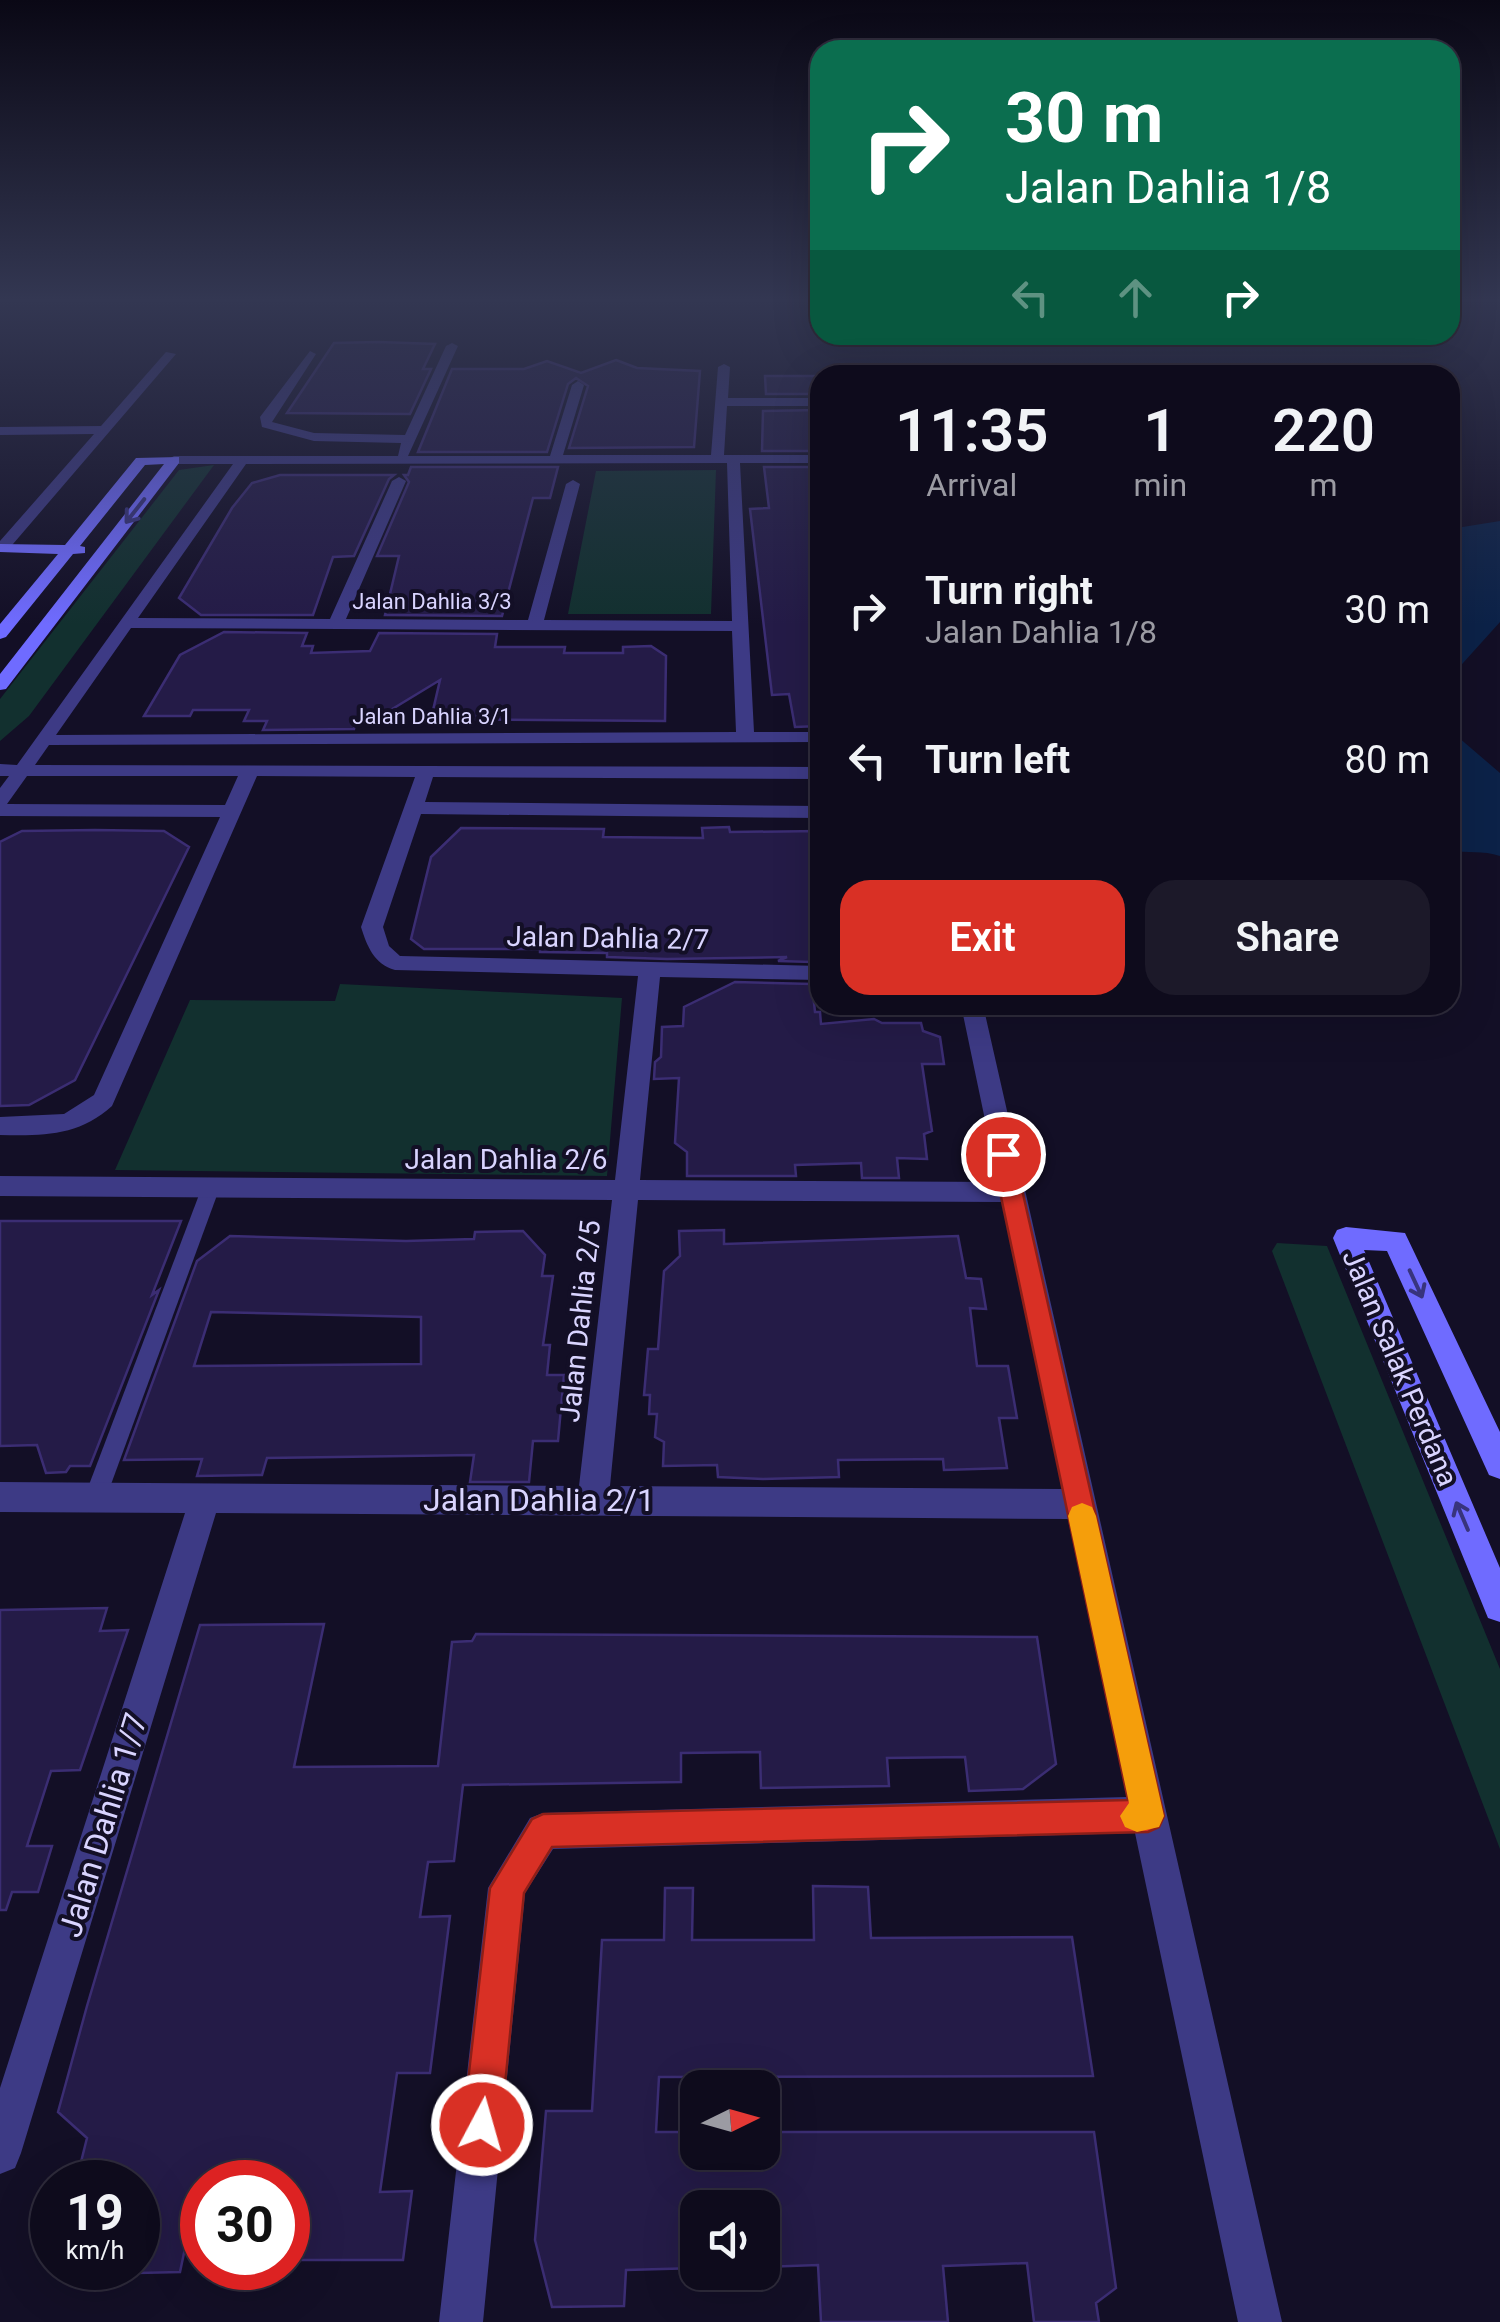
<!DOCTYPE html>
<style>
:root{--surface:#0e0b1c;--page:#1c1929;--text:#f1f3f6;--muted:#9b9ba3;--line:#2e2b3b;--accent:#d93025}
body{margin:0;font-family:Roboto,sans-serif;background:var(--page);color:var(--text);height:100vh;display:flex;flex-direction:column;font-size:38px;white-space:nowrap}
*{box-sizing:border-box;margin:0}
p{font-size:32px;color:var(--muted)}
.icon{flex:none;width:55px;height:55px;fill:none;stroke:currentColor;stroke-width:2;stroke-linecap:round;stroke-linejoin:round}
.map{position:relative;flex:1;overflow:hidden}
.sheet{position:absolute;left:810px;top:365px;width:650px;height:650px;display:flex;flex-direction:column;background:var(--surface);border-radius:30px;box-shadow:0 10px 40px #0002,0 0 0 2px var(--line)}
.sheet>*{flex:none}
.guide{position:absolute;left:810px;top:40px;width:650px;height:305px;border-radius:30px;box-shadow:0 10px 40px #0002,0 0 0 2px var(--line);background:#0b6e4f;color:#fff;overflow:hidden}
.needle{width:65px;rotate:85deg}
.fabs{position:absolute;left:680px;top:2070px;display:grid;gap:20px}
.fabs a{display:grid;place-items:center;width:100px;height:100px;border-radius:20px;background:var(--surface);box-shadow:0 10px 40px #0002,0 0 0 2px var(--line);font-size:50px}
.speed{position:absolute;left:30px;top:2160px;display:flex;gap:20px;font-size:50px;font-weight:700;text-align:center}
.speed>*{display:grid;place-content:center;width:130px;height:130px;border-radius:50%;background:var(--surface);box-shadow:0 10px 40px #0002,0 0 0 2px var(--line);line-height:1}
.speed small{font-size:25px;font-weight:400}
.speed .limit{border:15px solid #d22;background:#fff;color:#111}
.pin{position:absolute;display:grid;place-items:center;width:85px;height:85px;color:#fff;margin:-42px;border:5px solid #fff;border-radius:50%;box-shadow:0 2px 10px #0007}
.me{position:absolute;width:110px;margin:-55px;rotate:6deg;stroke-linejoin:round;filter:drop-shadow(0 0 8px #0008)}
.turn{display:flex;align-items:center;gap:35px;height:210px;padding:0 30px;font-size:45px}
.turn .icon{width:130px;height:130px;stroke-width:2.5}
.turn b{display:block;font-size:70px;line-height:85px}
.lanes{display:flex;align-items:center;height:95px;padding:0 30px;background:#0003;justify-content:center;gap:50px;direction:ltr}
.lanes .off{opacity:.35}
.eta{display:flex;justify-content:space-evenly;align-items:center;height:170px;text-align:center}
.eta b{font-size:60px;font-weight:600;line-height:70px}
.cta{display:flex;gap:20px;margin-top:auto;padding:20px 30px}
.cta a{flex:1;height:115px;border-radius:30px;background:var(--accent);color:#fff;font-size:40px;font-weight:600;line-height:115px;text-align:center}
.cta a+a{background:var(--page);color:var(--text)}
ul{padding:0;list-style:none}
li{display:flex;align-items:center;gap:30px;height:150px;padding:0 30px}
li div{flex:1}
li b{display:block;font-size:38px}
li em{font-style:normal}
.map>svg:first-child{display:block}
</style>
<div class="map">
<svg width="1500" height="2322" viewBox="0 0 1500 2322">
<rect width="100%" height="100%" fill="#130f26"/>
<!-- green -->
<path fill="#12302f" d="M214 465 29 716 0 741V699L179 470Z
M716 470 711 614H568L596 471Z
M340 984 622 998 607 1176 115 1170 190 1000 335 1001Z
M1277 1243 1327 1246 1500 1669V1849L1272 1251Z"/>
<!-- water -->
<path fill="#0c2248" d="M1500 521V622L1454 673 1450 710V529Z
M1450 714 1451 731 1500 773V856C1482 850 1468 854 1450 850Z"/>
<!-- building -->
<path fill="#241b47" stroke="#3b2d73" stroke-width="2.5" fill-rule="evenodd" d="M378 342 435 344 423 369H431L410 414 287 413 334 343Z
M616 360 637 368 700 371 694 447 569 448 588 386 576 378 568 384 547 452H418L452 369H524L547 361 581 373Z
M765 376H820V394H766Z
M820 410V451H762L763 411Z
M411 467H558L550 498H533L502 616 385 615 399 556H377L409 482 404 475H408Z
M764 467H820V726L795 727 789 694 772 695 750 509 769 508Z
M280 475H394L389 479 354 556 333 557 313 615H201L179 598 232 508 252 483Z
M224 632 307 633 302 646H313L311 653 370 651 379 633 497 634 495 647H565L564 653H623V647L651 646 666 656 665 721 431 719 440 680 384 714 367 715 365 720H356L354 729 263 730 267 721H244L249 710H193L190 716H144L180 655Z
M729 827 730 832 820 831V951H810L811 962 778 961 787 957 667 959 607 957V953L540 952V949H424L411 939 431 857 461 828 604 829 603 837 703 838 702 828Z
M95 830 164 831 189 847 75 1080 29 1105 0 1106V842L22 831Z
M735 982 812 984 815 1012H820L821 1024 874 1019 882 1023H921L923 1031 940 1037 944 1064H922L932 1131 924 1134 927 1159 897 1158 899 1178H862L861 1163 795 1165 796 1176H687V1152L675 1143 679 1078 654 1079 655 1062 661 1057 662 1027 683 1026 684 1007Z
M0 1221H181L152 1295 159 1290 90 1466H70L66 1472 46 1473 37 1445 0 1446Z
M724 1230V1244L958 1236 966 1278 981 1279 986 1309 970 1308 977 1366H1008L1017 1418H999L1007 1468 944 1470 943 1459 838 1460 839 1477 763 1479 718 1477 717 1465 663 1466 664 1442 655 1437 657 1414H649L650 1395H644L648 1349H658L664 1271 680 1256 679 1231Z
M523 1231 545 1255 542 1276H553L543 1345H550L547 1375H564L558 1441H533L529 1482H470L474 1455 267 1458 262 1475 197 1476 202 1459 124 1460 197 1261 230 1236 406 1241 474 1239 475 1232ZM211 1312 421 1317V1364L194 1366Z
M107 1608 100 1631 128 1630 80 1770 51 1771 27 1846H52L38 1892H12L6 1910H0V1610Z
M324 1624 294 1767 438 1766 452 1642 472 1641 476 1634 1037 1637 1056 1764 1023 1789 969 1791 965 1757 887 1758 889 1786 761 1788 760 1752 681 1753V1782L463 1785 454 1861 428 1862 420 1917 450 1916 430 2073H397L380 2192 412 2191 403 2260H288V2182H199L180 2272 138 2273V2182H76L87 2138 58 2112 87 2006 200 1625Z
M813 1886 868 1887 871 1938 1072 1937 1093 2076 659 2077 656 2132H698V2152H762V2132H1094L1116 2288 1096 2303 1099 2322H1034L1027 2263 943 2266 948 2322H821L818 2265 762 2267V2208H698V2268L626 2270 624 2306 552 2307 535 2240 546 2111H592L602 1940H664L665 1888H693L692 1940H814Z"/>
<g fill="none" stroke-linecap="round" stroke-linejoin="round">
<!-- path -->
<path stroke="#2fb8b0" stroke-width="2.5" stroke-dasharray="2.5 4" stroke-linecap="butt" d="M217 300H293
M481 300H582"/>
<!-- lane -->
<path fill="#3d3a85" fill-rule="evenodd" d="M211 1180 217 1182 220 1187 106 1498 103 1505 95 1508 87 1505 84 1498 202 1187 205 1182Z"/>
<!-- street -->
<path fill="#3d3a85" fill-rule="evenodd" d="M452 343 458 346 408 456H550L572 385 578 381 584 385 563 455H711L718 367 724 364 730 367 728 398H820V406H727L724 455H820V463H740L754 732H820V742L49 745 35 765 820 767V779L433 777 425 802 820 806V818L421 814 383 927 389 946 400 956 820 966V980L660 977 640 1180 998 1182 961 1005H983L1282 2322H1238L1135 1833 553 1849 525 1893 483 2322H439L488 1888 530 1818 543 1813 1127 1797 1069 1519 216 1513 21 2153 15 2168 0 2174V2088L185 1513 0 1512V1482L579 1486 612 1200 0 1196V1176L615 1180 638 976 395 970C374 964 367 946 361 927L415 777 257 776 112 1106C79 1136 43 1136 0 1135V1117L64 1114 94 1095 220 817 0 816V788L9 776H0V764L17 765 233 464H174L167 460 174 456H398L401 443 314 441 262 427 260 417 310 351 316 354 272 422 314 433 405 435 446 346ZM727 463 732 621 544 620 580 484 573 480 566 484 528 620 346 619 406 481 399 477 392 481 330 619 138 618 246 464ZM131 628 732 631 736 732 56 735ZM27 776H238L225 805 7 804ZM638 1200 1002 1202 1063 1489 610 1486Z
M166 352 176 354 7 551 0 552V541L94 434 0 435V427L101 426Z"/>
<!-- secondary -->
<path fill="#6f6bff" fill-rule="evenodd" d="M179 457V463L6 689 0 690V674L164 464 145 465 80 546 85 547V553L73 554 6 637 0 639V624L58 554 0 552V544L65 545 136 458Z
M1346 1227 1405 1233 1500 1432V1479L1489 1475 1387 1251 1364 1250 1500 1568V1622L1488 1618 1333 1238 1337 1230Z"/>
</g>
<!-- one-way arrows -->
<defs><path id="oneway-shaft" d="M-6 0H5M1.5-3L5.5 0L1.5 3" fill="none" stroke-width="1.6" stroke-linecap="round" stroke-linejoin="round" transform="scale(2.5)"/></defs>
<g stroke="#38347d">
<use href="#oneway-shaft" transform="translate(135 511) rotate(128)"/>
<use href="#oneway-shaft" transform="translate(1416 1284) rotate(65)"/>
<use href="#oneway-shaft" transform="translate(1462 1516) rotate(-113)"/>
</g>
<!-- sky -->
<linearGradient id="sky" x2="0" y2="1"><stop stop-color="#0a0815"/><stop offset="0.48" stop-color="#333752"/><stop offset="1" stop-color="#333752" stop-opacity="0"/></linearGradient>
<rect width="1500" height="625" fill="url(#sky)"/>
<!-- route -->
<path fill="#d93025" stroke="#8d1f18" stroke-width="2.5" d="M1003 1146 1014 1154 1164 1816 1159 1827 1148 1832 552 1847 524 1893 501 2125 495 2138 482 2144 468 2138 463 2125 490 1888 532 1819 543 1814 1128 1800 992 1154Z"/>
<!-- slow -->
<path fill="#f59e0b" d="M1082 1503 1092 1507 1096 1516 1164 1816 1159 1827 1137 1832 1125 1827 1120 1816 1129 1803 1068 1516 1072 1507Z"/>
<g text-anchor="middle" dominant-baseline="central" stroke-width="8" stroke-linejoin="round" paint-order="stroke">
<!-- far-street labels -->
<g font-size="22" fill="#d9d4ff" stroke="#130f26">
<text x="432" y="601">Jalan Dahlia 3/3</text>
<text x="432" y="716">Jalan Dahlia 3/1</text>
</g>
<!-- street labels -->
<g font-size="28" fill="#d9d4ff" stroke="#130f26">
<text transform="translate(608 938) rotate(1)">Jalan Dahlia 2/7</text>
<text x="506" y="1159">Jalan Dahlia 2/6</text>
<text transform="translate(580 1321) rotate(-84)">Jalan Dahlia 2/5</text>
<text transform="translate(1400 1368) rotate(67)">Jalan Salak Perdana</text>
</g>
<!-- near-street labels -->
<g font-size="32" fill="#d9d4ff" stroke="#130f26">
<text x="539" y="1500">Jalan Dahlia 2/1</text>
<text transform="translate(103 1825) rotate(-73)">Jalan Dahlia 1/7</text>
</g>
</g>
</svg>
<div class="fabs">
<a><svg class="needle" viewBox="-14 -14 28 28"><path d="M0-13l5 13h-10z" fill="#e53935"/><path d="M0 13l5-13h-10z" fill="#9b9ba3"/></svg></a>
<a><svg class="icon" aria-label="sound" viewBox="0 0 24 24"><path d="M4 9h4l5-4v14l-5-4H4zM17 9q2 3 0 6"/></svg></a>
</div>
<div class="speed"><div>19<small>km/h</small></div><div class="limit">30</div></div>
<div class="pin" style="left:1003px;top:1154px;background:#d93025"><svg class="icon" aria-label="arrive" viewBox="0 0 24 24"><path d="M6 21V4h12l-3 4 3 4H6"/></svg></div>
<svg class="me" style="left:482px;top:2125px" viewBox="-20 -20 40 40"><circle r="17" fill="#d93025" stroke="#fff" stroke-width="3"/><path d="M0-11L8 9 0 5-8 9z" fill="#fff"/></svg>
<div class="guide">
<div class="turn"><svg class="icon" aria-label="right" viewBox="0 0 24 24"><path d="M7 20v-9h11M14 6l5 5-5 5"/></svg><div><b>30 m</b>Jalan Dahlia 1/8</div></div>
<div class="lanes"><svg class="icon off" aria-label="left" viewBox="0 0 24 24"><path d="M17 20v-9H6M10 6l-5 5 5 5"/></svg><svg class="icon off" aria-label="ahead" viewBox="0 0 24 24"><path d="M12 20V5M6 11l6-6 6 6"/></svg><svg class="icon" aria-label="right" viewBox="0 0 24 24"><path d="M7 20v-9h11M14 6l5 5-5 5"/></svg></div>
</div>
<section class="sheet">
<div class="eta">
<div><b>11:35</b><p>Arrival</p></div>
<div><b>1</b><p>min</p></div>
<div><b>220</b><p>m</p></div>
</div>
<ul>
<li><svg class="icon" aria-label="right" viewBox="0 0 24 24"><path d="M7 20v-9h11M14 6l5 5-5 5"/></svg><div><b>Turn right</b><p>Jalan Dahlia 1/8</p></div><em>30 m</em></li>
<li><svg class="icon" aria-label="left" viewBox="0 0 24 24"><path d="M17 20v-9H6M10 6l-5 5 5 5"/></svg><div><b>Turn left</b></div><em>80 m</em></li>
</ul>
<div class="cta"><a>Exit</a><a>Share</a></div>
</section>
</div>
